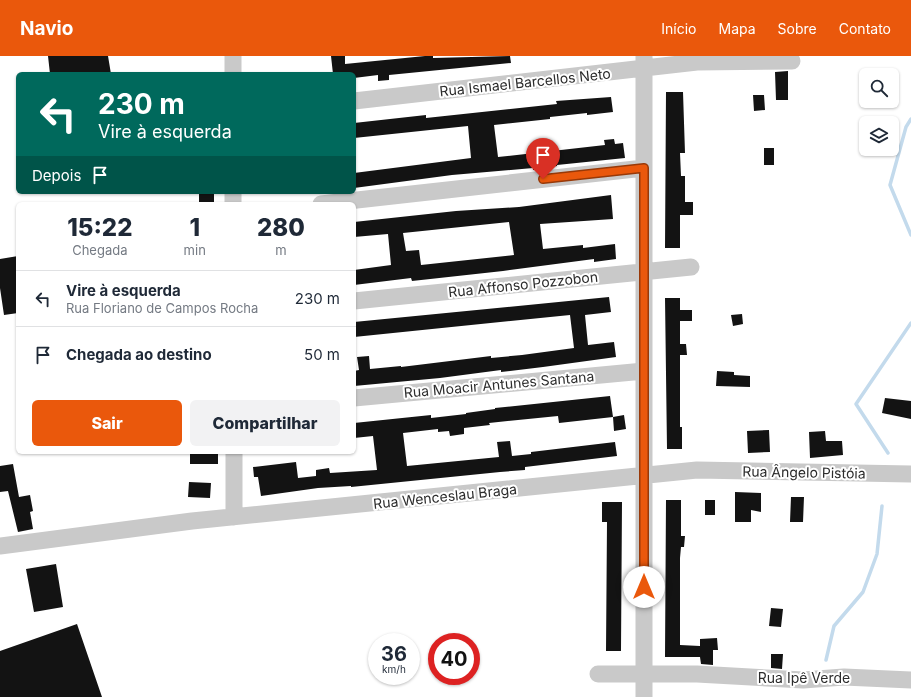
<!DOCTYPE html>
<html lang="pt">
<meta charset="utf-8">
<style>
:root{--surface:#fff;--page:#f2f2f3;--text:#1f2937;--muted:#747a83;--line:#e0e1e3;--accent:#ea580c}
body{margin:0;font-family:Inter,sans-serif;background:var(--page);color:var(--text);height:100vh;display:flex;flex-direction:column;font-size:15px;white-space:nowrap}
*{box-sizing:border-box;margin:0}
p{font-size:13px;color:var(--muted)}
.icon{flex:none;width:22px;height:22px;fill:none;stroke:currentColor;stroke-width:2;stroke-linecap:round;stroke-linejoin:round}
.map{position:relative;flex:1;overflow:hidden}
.drawer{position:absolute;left:16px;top:146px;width:340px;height:252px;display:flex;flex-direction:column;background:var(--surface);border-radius:6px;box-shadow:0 1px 3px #0004}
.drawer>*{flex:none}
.guide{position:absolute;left:16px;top:16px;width:340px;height:122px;border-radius:6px;box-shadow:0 1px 3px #0004;background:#00695c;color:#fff;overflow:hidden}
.controls{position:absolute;left:859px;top:12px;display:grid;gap:8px}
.controls a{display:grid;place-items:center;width:40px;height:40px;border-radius:6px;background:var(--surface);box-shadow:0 1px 3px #0004;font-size:20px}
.speed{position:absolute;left:368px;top:577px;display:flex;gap:8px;font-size:20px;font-weight:700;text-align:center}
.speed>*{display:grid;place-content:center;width:52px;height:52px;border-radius:50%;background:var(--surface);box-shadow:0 1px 3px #0004;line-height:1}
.speed small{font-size:10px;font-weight:400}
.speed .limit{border:6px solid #d22;background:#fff;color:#111}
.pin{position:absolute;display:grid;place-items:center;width:34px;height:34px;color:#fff;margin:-41px -17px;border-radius:50% 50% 50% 0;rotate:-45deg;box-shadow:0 0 4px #0007}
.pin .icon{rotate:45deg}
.me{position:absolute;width:44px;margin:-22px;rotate:0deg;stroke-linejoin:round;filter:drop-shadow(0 0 3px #0008)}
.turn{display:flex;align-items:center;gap:14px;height:84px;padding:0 16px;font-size:18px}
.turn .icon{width:52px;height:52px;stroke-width:2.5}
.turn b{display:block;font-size:28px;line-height:34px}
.then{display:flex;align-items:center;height:38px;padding:0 16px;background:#0003;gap:8px;font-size:15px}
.eta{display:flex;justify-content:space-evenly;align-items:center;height:68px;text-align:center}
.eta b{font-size:24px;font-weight:800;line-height:28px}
.primary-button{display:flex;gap:8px;margin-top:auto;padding:8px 16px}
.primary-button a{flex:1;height:46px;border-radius:6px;background:var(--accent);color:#fff;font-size:16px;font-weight:800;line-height:46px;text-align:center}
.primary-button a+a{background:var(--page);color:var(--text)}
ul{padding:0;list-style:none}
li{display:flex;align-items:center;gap:12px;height:56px;padding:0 16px;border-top:1px solid var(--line)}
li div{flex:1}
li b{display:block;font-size:15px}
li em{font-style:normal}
header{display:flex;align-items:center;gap:24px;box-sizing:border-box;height:56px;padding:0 20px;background:var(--accent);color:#fff}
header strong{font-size:19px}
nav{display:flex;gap:22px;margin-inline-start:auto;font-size:14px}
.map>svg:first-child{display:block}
</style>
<header>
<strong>Navio</strong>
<nav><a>Início</a><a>Mapa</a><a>Sobre</a><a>Contato</a></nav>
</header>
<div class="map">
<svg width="911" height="641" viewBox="0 0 911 641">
<rect width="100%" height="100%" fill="#fff"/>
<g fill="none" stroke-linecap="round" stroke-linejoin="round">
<!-- stream -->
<path stroke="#c3daec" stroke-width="3.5" d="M911 63 906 71 890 129 911 179
M888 397 856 348 911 267
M826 604 834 570 863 536 877 498 882 450"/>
</g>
<!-- building -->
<path fill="#131313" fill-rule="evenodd" d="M48 0H108L111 18H50Z
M331 0H345V8L425 0H433V2L510 0 511 7 389 19V24L378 25V19L354 22V18H333Z
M788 15V44H776L775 16Z
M666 36H683L685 97H680L681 120H685V146H693V159H680V192H665Z
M753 39H764L765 54 754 55Z
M611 41 613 56 587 59V57L550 61V63L494 69 498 101 605 89 604 84 614 83 615 88 623 87 625 102 557 109V110L533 114V112L452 119 354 132V117L471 102 468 70 354 82V67L426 59V62L557 48 556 45Z
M764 92H774V109H764Z
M199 136H214V148H199Z
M611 139 613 163 540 168 543 193 583 189V192L615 188 616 203 594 206V203L503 215 412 225 411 222 354 229V214L391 209 388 178 354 181V166L456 155 519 151ZM509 166 514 199 421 209 419 194 406 195 403 177Z
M18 200V257L4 259 0 232V203Z
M609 241 611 256 585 259 588 289 614 286 616 301 543 311 501 316V314L440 322 354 330V315L359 314 357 301 369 300 370 313 401 310V311L491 300V302L522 299 574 292 570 259 354 281V266Z
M665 242H680V254H692V265H680V288H686L687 299H680V371H682V393H667Z
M742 258 743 268 733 270 731 259Z
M717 315 734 316V319L750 320V331L716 330Z
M610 340 613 361 624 359 626 373 614 375 613 361 559 367 558 360 489 367 490 369 464 372V378L450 380 449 375 438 376V373L403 377 407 410 499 401 497 386 510 385 512 400 531 398V396L615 386 617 400 525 411V414L500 416 351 431V430L318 432 261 440 258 421H254L253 411 296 406 298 422 316 420V414L329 412 330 417 377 414 373 380 354 382V367L431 359V362L466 358V357L495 353V352Z
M885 342 911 345V363L882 357Z
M769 374 770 396 748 397 747 375Z
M825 375 826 385H842L843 399 810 402 809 376Z
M190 396H213V398H218V408H190Z
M13 408 19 441 30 439 33 455 30 456 33 473 18 476 8 435 0 436V410Z
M189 426 211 427 210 442 188 441Z
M735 436 761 437V456L751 454V466H735Z
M791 441H804L803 466H790Z
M666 444H681V480H685L684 491H681L680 502V589L700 590V583L717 582 718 594H713V609L701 608 700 601H665Z
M705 444H715V459H705Z
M602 446H622L621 595H606L607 466H602Z
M56 508 63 551 34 556 26 513Z
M771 552 783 553 781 571 769 570Z
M77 568 102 641H0V595Z
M771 598H783L782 613 771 612Z"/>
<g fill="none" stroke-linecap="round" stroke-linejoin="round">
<!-- minor -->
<path stroke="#c9c9c9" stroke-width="17" d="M233 0V18
M644 0V641
M354 45 697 6 792 5
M233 136V148
M321 148 644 112
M354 245 691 211
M354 342 644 315
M234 396V461
M0 490 192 465 697 414 911 418
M598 618H697L803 624 844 621 911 624"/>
</g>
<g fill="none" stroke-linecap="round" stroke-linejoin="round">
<!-- route casing -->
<g stroke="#983908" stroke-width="10">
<path id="route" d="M543 123 644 112V531"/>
</g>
<!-- route -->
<use href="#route" stroke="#ea580c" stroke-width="7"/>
</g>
<g text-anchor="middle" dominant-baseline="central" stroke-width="4" stroke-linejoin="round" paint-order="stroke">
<!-- street labels -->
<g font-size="14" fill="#2c2c2c" stroke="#fff">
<text transform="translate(525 26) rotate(-6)">Rua Ismael Barcellos Neto</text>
<text transform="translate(523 228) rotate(-6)">Rua Affonso Pozzobon</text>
<text transform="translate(499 328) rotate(-5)">Rua Moacir Antunes Santana</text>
<text transform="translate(804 416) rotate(1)">Rua Ângelo Pistóia</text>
<text transform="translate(445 440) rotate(-6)">Rua Wenceslau Braga</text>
<text x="804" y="621">Rua Ipê Verde</text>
</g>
</g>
</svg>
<div class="controls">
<a><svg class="icon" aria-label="search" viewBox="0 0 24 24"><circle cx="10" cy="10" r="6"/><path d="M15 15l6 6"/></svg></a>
<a><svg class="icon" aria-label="layers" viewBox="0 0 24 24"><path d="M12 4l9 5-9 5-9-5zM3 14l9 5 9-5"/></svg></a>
</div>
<div class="speed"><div>36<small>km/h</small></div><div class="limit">40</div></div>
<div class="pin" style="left:543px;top:123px;background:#d93025"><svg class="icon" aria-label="arrive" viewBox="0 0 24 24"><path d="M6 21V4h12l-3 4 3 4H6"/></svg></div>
<svg class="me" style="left:644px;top:531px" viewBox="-20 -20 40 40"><circle r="19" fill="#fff"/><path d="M0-13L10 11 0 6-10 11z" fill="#ea580c"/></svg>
<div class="guide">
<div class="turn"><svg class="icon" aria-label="left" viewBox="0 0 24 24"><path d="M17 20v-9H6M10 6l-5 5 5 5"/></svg><div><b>230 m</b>Vire à esquerda</div></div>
<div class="then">Depois<svg class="icon" aria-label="arrive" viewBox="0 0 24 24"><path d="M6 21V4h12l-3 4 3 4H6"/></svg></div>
</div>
<section class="drawer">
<div class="eta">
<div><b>15:22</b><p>Chegada</p></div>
<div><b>1</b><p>min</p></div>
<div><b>280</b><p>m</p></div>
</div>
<ul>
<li><svg class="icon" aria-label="left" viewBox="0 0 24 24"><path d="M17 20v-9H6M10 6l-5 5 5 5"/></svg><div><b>Vire à esquerda</b><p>Rua Floriano de Campos Rocha</p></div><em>230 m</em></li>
<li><svg class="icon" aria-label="arrive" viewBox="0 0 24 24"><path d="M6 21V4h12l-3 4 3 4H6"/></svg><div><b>Chegada ao destino</b></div><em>50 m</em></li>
</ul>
<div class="primary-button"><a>Sair</a><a>Compartilhar</a></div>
</section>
</div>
